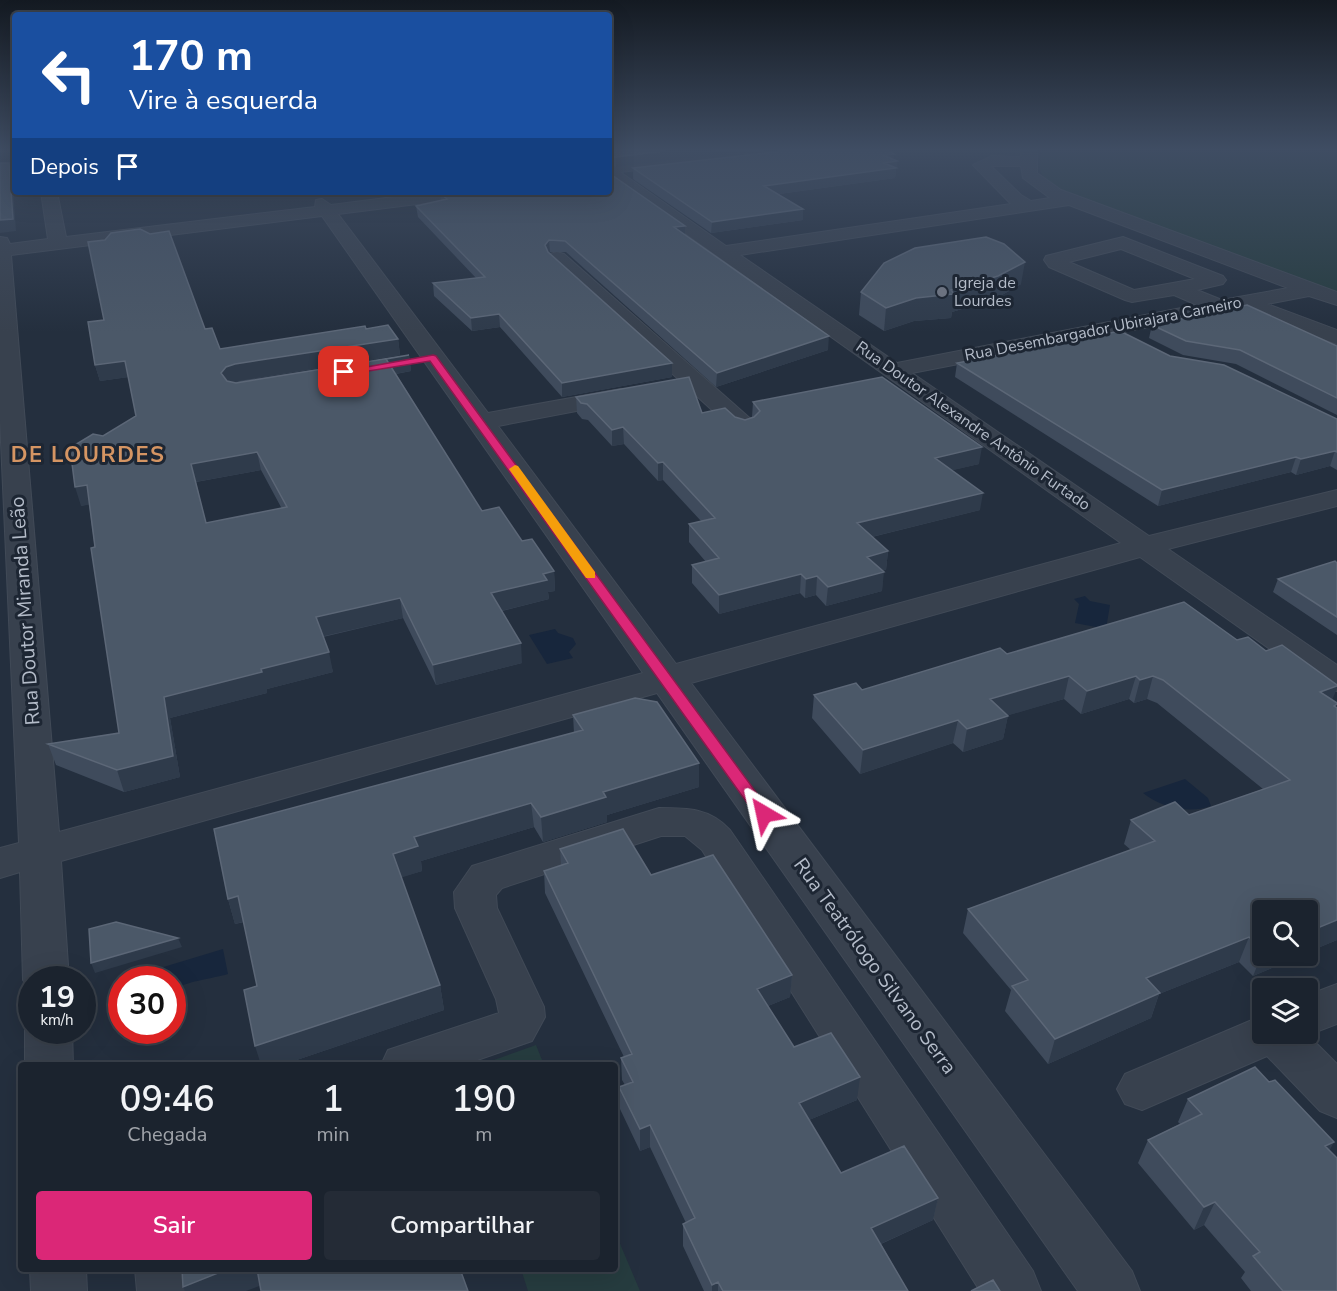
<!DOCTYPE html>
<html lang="pt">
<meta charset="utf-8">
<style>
:root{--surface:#1b232e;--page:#242b36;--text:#f1f3f6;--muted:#a0a4aa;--line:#39404a;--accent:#db2777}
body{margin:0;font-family:"Nunito Sans",sans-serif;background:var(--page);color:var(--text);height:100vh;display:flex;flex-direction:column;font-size:22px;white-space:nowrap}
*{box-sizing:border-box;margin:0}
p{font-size:20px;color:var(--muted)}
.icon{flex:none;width:33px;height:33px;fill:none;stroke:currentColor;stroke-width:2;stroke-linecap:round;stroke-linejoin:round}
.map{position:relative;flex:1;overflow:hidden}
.details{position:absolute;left:18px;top:1062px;width:600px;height:210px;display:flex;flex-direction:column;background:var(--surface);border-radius:6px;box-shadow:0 6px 24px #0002,0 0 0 2px var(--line)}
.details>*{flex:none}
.guide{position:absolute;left:12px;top:12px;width:600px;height:183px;border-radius:6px;box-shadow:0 6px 24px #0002,0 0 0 2px var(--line);background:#1a4fa0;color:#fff;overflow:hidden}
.buttons{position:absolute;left:1252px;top:900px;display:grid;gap:12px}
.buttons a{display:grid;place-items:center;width:66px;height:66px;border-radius:6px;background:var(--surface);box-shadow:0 6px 24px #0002,0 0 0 2px var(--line);font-size:30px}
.speed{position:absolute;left:18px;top:966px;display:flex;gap:12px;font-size:30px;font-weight:700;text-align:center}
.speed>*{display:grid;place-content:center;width:78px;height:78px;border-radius:50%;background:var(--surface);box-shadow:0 6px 24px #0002,0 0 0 2px var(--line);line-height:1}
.speed small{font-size:15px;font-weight:400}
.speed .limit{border:9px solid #d22;background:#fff;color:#111}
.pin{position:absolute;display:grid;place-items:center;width:51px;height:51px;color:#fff;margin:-26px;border-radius:12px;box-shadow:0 3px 9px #0006}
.me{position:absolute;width:66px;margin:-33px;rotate:324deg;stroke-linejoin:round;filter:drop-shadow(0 0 4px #0008)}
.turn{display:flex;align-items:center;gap:21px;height:126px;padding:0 18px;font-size:27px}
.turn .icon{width:78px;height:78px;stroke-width:2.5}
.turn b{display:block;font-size:42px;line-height:51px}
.then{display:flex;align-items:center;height:57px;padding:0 18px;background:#0003;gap:12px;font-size:22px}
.eta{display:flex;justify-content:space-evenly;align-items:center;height:102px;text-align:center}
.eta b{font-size:36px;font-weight:600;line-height:42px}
.button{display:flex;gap:12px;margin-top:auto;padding:12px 18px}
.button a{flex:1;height:69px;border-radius:6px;background:var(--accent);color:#fff;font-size:24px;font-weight:600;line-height:69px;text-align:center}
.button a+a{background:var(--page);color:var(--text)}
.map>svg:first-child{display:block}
</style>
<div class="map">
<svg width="1337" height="1291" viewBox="0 0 1337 1291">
<rect width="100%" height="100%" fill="#242f3e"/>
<!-- green -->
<path fill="#263c3f" d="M1041 151H1337V292L1065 192C1043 180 1036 175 1041 151Z
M536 1045 544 1065H480Z
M615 1232 640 1291H528L521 1269H615Z"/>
<!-- water -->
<path fill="#17263c" d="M1085 596 1090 601 1110 605 1106 629 1075 623 1079 604 1074 599Z
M555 629 558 633 573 638 576 644 569 652 573 658 547 664 529 635Z
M1185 779 1208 798 1211 806C1188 814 1162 808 1143 793Z
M223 949 228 974C212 979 184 981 173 991L172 980 138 979 137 975Z"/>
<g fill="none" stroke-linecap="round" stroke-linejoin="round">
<!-- minor casing -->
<g stroke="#414a57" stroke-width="2">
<path id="minor" d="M718 151H763L756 156 620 172 726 246 1011 204 973 165 992 156 1021 157V151H1037V173L1061 190 1337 292V305L1309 296 1267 304 1337 330V344L1242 309 912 373 1149 536 1337 490V506L1168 549 1337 665V691L1325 688 1140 557 691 683 1132 1271 1140 1291H1078L657 693 61 861 69 980H32V993L23 980 20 872 0 878V848L19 843 0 420V237L7 238 10 244 48 239 41 192H57L66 237 315 207 316 200 322 199 331 205 433 192H481L473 197 338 214 488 413 621 389 629 391 633 396 629 401 498 426 676 664 1121 543 609 179V164ZM991 166H1021L1023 178 1050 198 1031 201 1021 195ZM1069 205 1288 288 1222 300 1197 290 1223 284 1226 280 1223 276 1123 237 1046 256 1044 260 1049 267 1125 300 1132 302 1174 295 1197 305 897 363 740 255ZM322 216 643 673 59 832 11 255ZM1121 249 1195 279 1134 290 1069 262Z
M557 252 564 254 753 421 757 426 753 431 744 434 735 431 550 262 548 258 550 254Z
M659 808C687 808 710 808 730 830L1033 1271 1041 1291H980L702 850 685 836H661L502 888 496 895 497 908 544 1007 545 1017 532 1041 463 1065H381L388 1050 499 1013 496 999 455 908 454 892 472 866Z
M1337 984V1024L1308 1035 1337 1064V1118L1320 1111 1267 1056 1142 1110 1125 1104 1117 1089 1125 1074 1252 1020 1263 1016V1034H1308V995Z
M31 1016 32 1030H72L73 1065H25V1030Z
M30 1269H86L87 1291H31Z
M135 1269H191L193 1291H137Z"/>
</g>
<!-- minor -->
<use href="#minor" fill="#38414e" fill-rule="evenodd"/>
</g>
<!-- wall -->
<path fill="#3f4b5c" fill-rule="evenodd" d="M609 151H748L616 167 609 165Z
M893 159 897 161 895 178 779 194 803 220 711 233 633 179V168Z
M440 193 685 226V236L828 350 716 387 566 252H550L549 253 672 377 562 397 500 327 472 331 434 296 433 283 476 278 418 217 416 206 441 200Z
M1021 284 995 299 952 312 951 318 914 321 884 331 859 315 861 292Z
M1152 325 1337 346V415L1236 364 1183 355 1149 338Z
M205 329 220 349 366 329 398 339 400 355 234 382 409 355 411 371 396 374 482 511 522 541 554 571 555 591 548 592 549 599 502 611 522 663 436 685 403 618 323 637 333 672 267 689V693L170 718 180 777 124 792 56 765 48 744 119 733 89 504 81 506 103 436 136 416 128 377 100 381 95 365ZM261 470 282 509 206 523 196 482Z
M1170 356 1337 419V470L1330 466 1296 475 1291 472 1158 506 955 377 957 363Z
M576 397 735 417 745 420 752 417 753 402 979 464 952 470 980 510 872 537 888 551 886 570H883L882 591 826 606 816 595 805 598 800 593 719 614 692 583V565L706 562 689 542V524L701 521 663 480 658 481 624 444 612 446 588 420 582 419 577 413Z
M1337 563V635L1273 592 1278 579Z
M1237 640 1332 700 1337 708V940L1308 952V910H1263V956H1300L1253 976 1239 962 1159 994 1151 1018 1048 1064 1005 1011 1011 990 963 933 968 909 1131 850 1124 844 1131 820 1189 815 1263 789 1157 703 1147 699 1134 703 1129 699 1081 714 1064 699 1008 715 1003 739 963 752 953 743 860 774 812 718 814 695 862 690 1007 654Z
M573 715 699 787 607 815V822L543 842 534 827 421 861 422 871 401 877 440 985 444 1010 282 1065H261L257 986 244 922 235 924 228 899 574 733Z
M560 849 651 875 792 975 790 997 768 1006 794 1047 857 1100 809 1120 841 1173 938 1198 933 1220 881 1244 908 1291H704L683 1246V1224L686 1223 650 1147 640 1151 620 1109 619 1087 625 1085 622 1080 621 1058 624 1057 545 893 544 871 561 865Z
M1188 1099 1330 1150 1337 1291H1251L1241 1278 1245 1272 1204 1225 1194 1230 1138 1163 1148 1140 1180 1124 1178 1122Z"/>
<!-- shaded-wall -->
<path fill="#2f3b4b" d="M665 151H748L616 167V157Z
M894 154 893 162 897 161 895 178 764 196V186L883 155Z
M9 163 12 174 16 231 0 233V220Z
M803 209V220L711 233 712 222Z
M685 226V237L674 227Z
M549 240 550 252 546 257 545 245Z
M1025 262 1021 284 995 299 952 312 951 318 914 321 884 331 886 308 916 298 951 290Z
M499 314 500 327 472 331 471 318Z
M829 336 828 350 716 387 717 373Z
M398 339 400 355 239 381 229 384 221 373 226 367 235 364Z
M409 355 411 371 389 375 386 359Z
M125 361 129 377 100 381 95 365Z
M672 363V377L562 397V383Z
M623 427 624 444 612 446V430Z
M982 447 979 464 933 475 935 458Z
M1335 451 1330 466 1296 475 1301 459Z
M257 452 261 470 195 482 191 464Z
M1296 457 1291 472 1158 506 1162 490Z
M663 462V480L658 481V463Z
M87 485 93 504 81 506 75 487Z
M983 493 980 510 855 541 857 523Z
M888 551 886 570 865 575 867 557Z
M554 571 555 591 548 592 549 599 493 613 491 593 543 574Z
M884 572 882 591 826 606 828 587Z
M801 574 800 593 719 614V595Z
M817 576 816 595 805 598 806 579Z
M400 598 403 618 320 637 316 617Z
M521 643 522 663 436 685 433 665Z
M329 652 333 672 267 689V693L170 718 180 777 124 792 117 770 164 697 261 669Z
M1069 676 1064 699 986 722 990 699Z
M1136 676 1129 699 1081 714 1087 691Z
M1153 676 1147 699 1134 703 1140 680Z
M1337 686V688L1329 708 1320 692Z
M1008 716 1003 739 963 752 967 729Z
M958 720 953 743 860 774 863 750Z
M699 763V787L607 815V822L543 842 541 817 603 792Z
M531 803 534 827 421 861 422 871 397 879 393 854 414 837Z
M238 896 246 921 235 924 228 899Z
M1337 920V940L1308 952V932Z
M1249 937 1239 962 1159 994 1151 1018 1048 1064 1055 1039 1146 978Z
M178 938 182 947 95 973 91 963Z
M1263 952V956H1300L1253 976Z
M792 975 790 997 756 1011 757 989Z
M440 985 444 1010 282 1065H261L255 1046Z
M860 1077 857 1100 797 1125 799 1103Z
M650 1125V1147L640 1151V1129Z
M1334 1142 1322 1165 1325 1146Z
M938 1198 933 1220 867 1250 871 1228Z
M1215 1202 1204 1225 1194 1230 1204 1207Z
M228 1269H259L265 1284 246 1291H185L183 1287Z
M718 1282V1291H712V1285Z"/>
<!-- building -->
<path fill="#4b5868" stroke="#5c6777" stroke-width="1.5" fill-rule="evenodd" d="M609 151H665L616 157 609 156Z
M783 151H888L894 154 883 155 897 161 884 163 896 168 764 186 803 209 712 222 633 168Z
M0 163H9L13 219 0 220Z
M609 173 685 226 674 227 829 336 717 373 565 241 549 240 545 245 548 252 672 363 562 383 499 314 471 318 433 283 485 277 416 206 447 199 440 193 445 192H609Z
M140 229 150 234 169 231 205 329 212 328 220 349 365 326 366 329 388 325 398 339 235 364 226 367 221 373 227 381 236 383 409 355 386 359 482 511 499 507 522 541 532 539 554 571 543 574 547 580 491 593 521 643 433 665 400 598 316 617 329 652 261 669 262 672 164 697 173 756 117 770 48 744 119 733 91 548 95 547 87 485 75 487 70 448 93 434 103 436 136 416 125 361 95 365 88 322 104 320 88 242 105 240 111 233ZM257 452 287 507 206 523 191 464Z
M986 237 1004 244 1025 262 998 276 951 290 954 294 916 298 886 308 861 292 884 263 915 248Z
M1247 305 1337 346V398L1240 350 1186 341 1152 325Z
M1120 331 1170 356 1224 365 1337 419V452L1335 451 1301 459 1296 457 1162 490 957 363Z
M689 377 702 413 725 408 735 417 745 420 754 417 760 411 753 402 882 377 982 447 935 458 983 493 857 523 888 551 867 557 884 572 828 587 817 576 806 579 801 574 719 595 692 565 719 558 689 524 715 518 663 462 658 463 623 427 612 430 587 404 581 403 576 397Z
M1335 561 1337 563V617L1278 579Z
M1184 602 1237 640 1248 637 1266 651 1282 645 1337 685V686L1320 692 1337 703V704L1334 706 1337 708V920L1308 932V910H1263V950L1249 937 1146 978 1160 993 1055 1039 1012 986 1028 980 968 909 1155 841 1131 820 1175 802 1189 815 1290 780 1163 680 1153 676 1140 680 1136 676 1087 691 1069 676 990 699 1008 716 967 729 958 720 863 750 814 695 856 683 862 690 1000 648 1007 654Z
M635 698 657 702 699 763 603 792 606 797 541 817 531 803 414 837 418 846 393 854 440 985 255 1046 244 990 257 986 238 896 228 899 214 829 583 730 573 715Z
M623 829 651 875 713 855 792 975 757 989 794 1047 831 1033 860 1077 799 1103 841 1173 904 1146 938 1198 871 1228 908 1291H723L718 1282 712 1285 683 1224 695 1218 650 1125 640 1129 619 1087 633 1082 621 1058 632 1054 544 871 568 863 560 849Z
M116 922 178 938 91 963 89 929Z
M1255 1067 1269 1082 1275 1080 1334 1142 1325 1146 1337 1158V1291H1283L1253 1256 1260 1252 1215 1202 1204 1207 1148 1140 1202 1114 1188 1099Z
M182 1269H228L183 1287Z
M257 1269H460L468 1291H261Z
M993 1280 1000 1291H971Z"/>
<!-- sky -->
<linearGradient id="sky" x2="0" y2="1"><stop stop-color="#141a22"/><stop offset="0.45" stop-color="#3f4d63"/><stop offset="1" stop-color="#3f4d63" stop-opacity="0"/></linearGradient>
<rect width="1337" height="332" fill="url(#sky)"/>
<!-- route -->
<path fill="#db2777" stroke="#8e194d" stroke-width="1.5" d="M433 355 436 356 769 810 772 814 769 818H758L430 361 344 375 339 372Z"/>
<!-- slow -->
<path fill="#f59e0b" d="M515 465 518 466 595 572V578H586L509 469Z"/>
<!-- markers -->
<circle fill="#6b7280" stroke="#1d2633" stroke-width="2" cx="942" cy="292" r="6"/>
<g text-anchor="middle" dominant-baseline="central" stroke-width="6" stroke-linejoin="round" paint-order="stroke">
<!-- far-poi labels -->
<g font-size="16" fill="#b4bcc9" stroke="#1d2633" text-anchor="start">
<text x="954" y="283">Igreja de<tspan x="954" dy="18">Lourdes</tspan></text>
</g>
<!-- far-street labels -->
<g font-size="16" fill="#b4bcc9" stroke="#1d2633">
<text transform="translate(1103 329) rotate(-11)">Rua Desembargador Ubirajara Carneiro</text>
<text transform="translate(973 426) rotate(35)">Rua Doutor Alexandre Antônio Furtado</text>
</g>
<!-- street labels -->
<g font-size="20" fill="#b4bcc9" stroke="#1d2633">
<text transform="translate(25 611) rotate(-94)">Rua Doutor Miranda Leão</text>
<text transform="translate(875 966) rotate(54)">Rua Teatrólogo Silvano Serra</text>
</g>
<!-- far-district labels -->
<g font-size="22" font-weight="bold" letter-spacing="1.5" fill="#d59563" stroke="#1d2633">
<text x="88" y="455">DE LOURDES</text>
</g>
</g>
</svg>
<div class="buttons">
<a><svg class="icon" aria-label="search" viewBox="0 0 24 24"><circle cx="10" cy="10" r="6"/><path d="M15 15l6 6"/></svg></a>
<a><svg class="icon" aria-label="layers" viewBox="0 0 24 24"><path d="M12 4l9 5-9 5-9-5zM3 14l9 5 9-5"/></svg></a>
</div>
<div class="speed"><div>19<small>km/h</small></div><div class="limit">30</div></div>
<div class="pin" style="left:344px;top:372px;background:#d93025"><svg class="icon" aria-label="arrive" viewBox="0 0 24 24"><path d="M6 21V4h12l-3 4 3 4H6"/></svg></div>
<svg class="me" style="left:764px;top:814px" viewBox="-20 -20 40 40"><path d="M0-17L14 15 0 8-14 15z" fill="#db2777" stroke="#fff" stroke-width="4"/></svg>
<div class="guide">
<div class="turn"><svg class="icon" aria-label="left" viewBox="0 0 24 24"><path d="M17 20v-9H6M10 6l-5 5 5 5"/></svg><div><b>170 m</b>Vire à esquerda</div></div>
<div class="then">Depois<svg class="icon" aria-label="arrive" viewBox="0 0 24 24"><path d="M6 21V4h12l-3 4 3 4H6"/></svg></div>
</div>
<section class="details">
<div class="eta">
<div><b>09:46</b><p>Chegada</p></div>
<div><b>1</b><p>min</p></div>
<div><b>190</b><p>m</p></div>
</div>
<div class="button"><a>Sair</a><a>Compartilhar</a></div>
</section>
</div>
